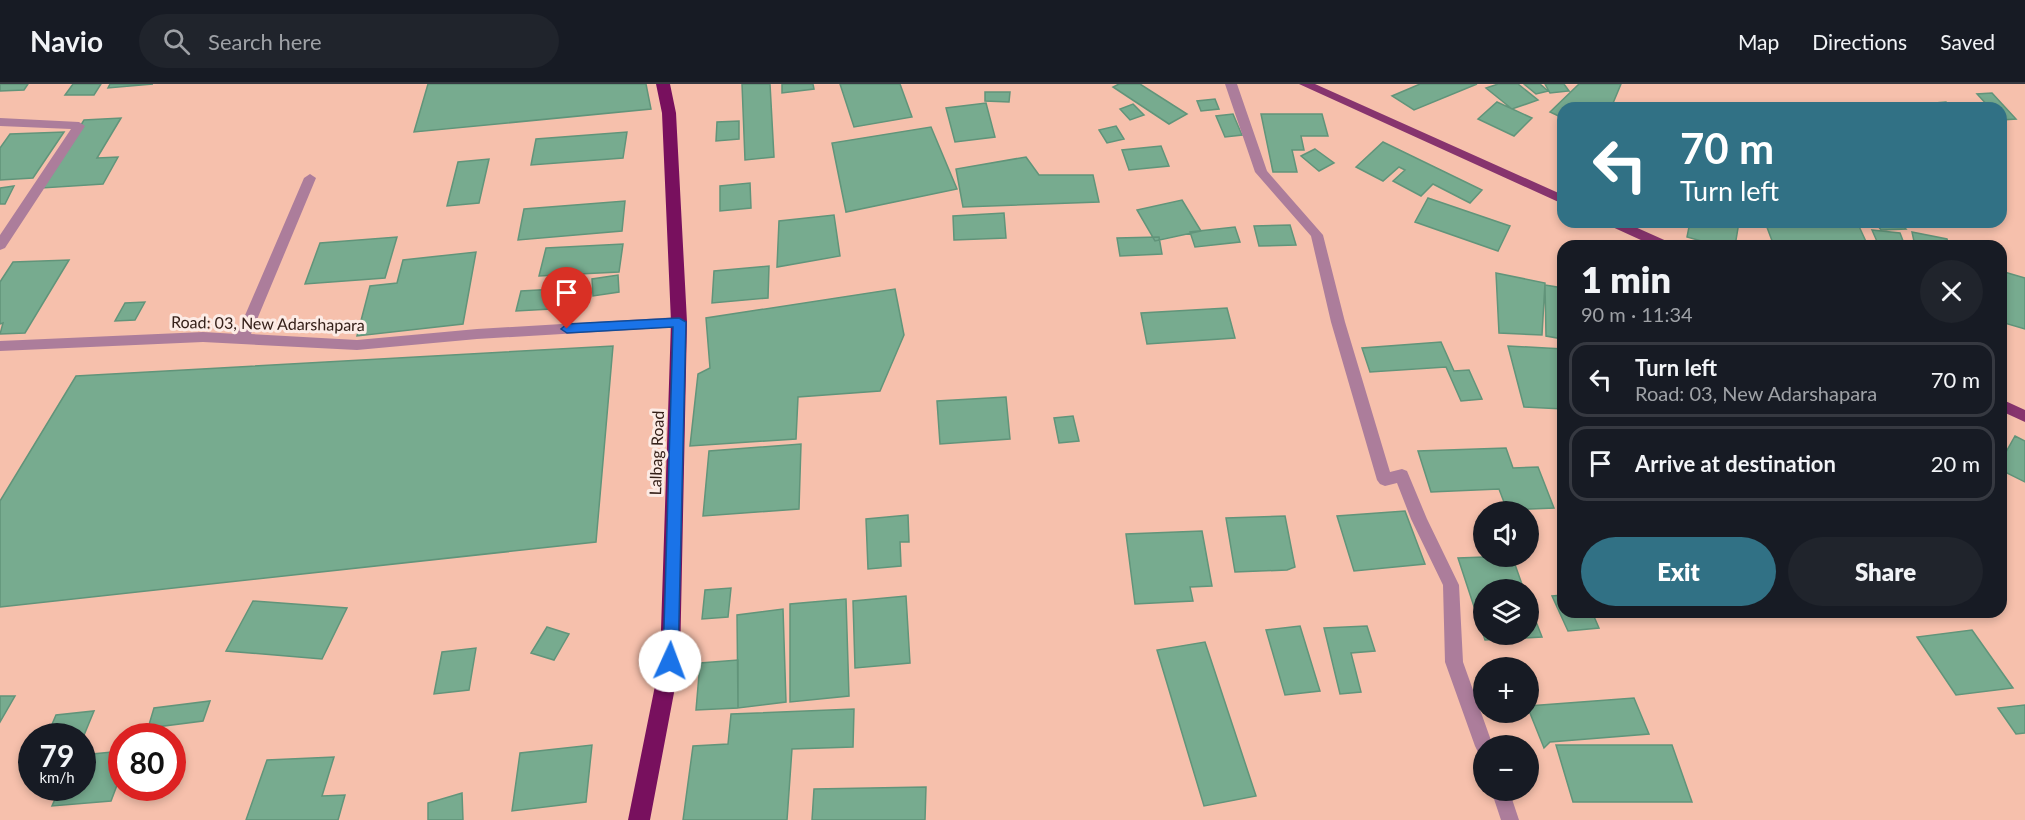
<!DOCTYPE html>
<meta charset="utf-8">
<style>
:root{--surface:#171b24;--page:#20242c;--text:#f1f3f6;--muted:#9ea1a6;--line:#363941;--accent:#317185}
body{margin:0;font-family:Lato,sans-serif;background:var(--page);color:var(--text);height:100vh;display:flex;flex-direction:column;font-size:22px;white-space:nowrap}
*{box-sizing:border-box;margin:0}
p{font-size:20px;color:var(--muted)}
.icon{flex:none;width:33px;height:33px;fill:none;stroke:currentColor;stroke-width:2;stroke-linecap:round;stroke-linejoin:round}
.map{position:relative;flex:1;overflow:hidden}
.side{position:absolute;left:1557px;top:156px;width:450px;height:378px;display:flex;flex-direction:column;background:var(--surface);border-radius:18px;box-shadow:0 3px 9px #0003}
.side>*{flex:none}
.banner{position:absolute;left:1557px;top:18px;width:450px;height:126px;border-radius:18px;box-shadow:0 3px 9px #0003;background:#317185;color:#fff;overflow:hidden}
.buttons{position:absolute;left:1473px;top:417px;display:grid;gap:12px}
.buttons a{display:grid;place-items:center;width:66px;height:66px;border-radius:50%;background:var(--surface);box-shadow:0 3px 9px #0003;font-size:30px}
.speed{position:absolute;left:18px;top:639px;display:flex;gap:12px;font-size:30px;font-weight:700;text-align:center}
.speed>*{display:grid;place-content:center;width:78px;height:78px;border-radius:50%;background:var(--surface);box-shadow:0 3px 9px #0003;line-height:1}
.speed small{font-size:15px;font-weight:400}
.speed .limit{border:9px solid #d22;background:#fff;color:#111}
.pin{position:absolute;display:grid;place-items:center;width:51px;height:51px;color:#fff;margin:-62px -26px;border-radius:50% 50% 50% 0;rotate:-45deg;box-shadow:0 0 6px #0007}
.pin .icon{rotate:45deg}
.me{position:absolute;width:66px;margin:-33px;rotate:2deg;stroke-linejoin:round;filter:drop-shadow(0 0 4px #0008)}
.turn{display:flex;align-items:center;gap:21px;height:126px;padding:0 24px;font-size:27px}
.turn .icon{width:78px;height:78px;stroke-width:2.5}
.turn b{display:block;font-size:42px;line-height:51px}
.round{display:grid;place-items:center;flex:none;width:63px;height:63px;border-radius:32px;background:var(--page)}
.headline{display:flex;align-items:center;justify-content:space-between;height:102px;padding:0 24px}
h1{font-size:36px;font-weight:800;line-height:45px}
.primary-button{display:flex;gap:12px;margin-top:auto;padding:12px 24px}
.primary-button a{flex:1;height:69px;border-radius:36px;background:var(--accent);color:#fff;font-size:24px;font-weight:800;line-height:69px;text-align:center}
.primary-button a+a{background:var(--page);color:var(--text)}
ul{padding:0;list-style:none}
li{display:flex;align-items:center;gap:18px;height:75px;margin:0 12px 9px;padding:0 12px;border:3px solid var(--line);border-radius:18px}
li div{flex:1}
li b{display:block;font-size:22px}
li em{font-style:normal}
header{display:flex;align-items:center;gap:36px;box-sizing:border-box;height:84px;padding:0 30px;background:var(--surface);border-bottom:2px solid var(--line)}
header strong{font-size:28px}
nav{display:flex;gap:33px;margin-inline-start:auto;font-size:21px}
.search{width:420px;height:54px;background:var(--page);display:flex;align-items:center;gap:15px;box-sizing:border-box;padding:0 21px;border-radius:33px;color:var(--muted);font-size:22px}
.map>svg:first-child{display:block}
</style>
<header>
<strong>Navio</strong>
<div class="search"><svg class="icon" aria-label="search" viewBox="0 0 24 24"><circle cx="10" cy="10" r="6"/><path d="M15 15l6 6"/></svg>Search here</div>
<nav><a>Map</a><a>Directions</a><a>Saved</a></nav>
</header>
<div class="map">
<svg width="2025" height="736" viewBox="0 0 2025 736">
<rect width="100%" height="100%" fill="#f6c0ac"/>
<!-- building -->
<path fill="#77ab8f" stroke="#61947a" stroke-width="1.5" d="M0 0H28L24 6 0 7Z
M73 0H101L94 11H65Z
M110 0H153L108 4Z
M428 0H646L651 25 414 48Z
M742 0H770L774 73 745 76Z
M782 0H813L814 5 782 9Z
M840 0H900L912 33 854 43Z
M1119 0H1140L1187 30 1169 40 1113 3Z
M1420 0H1477L1414 26 1392 12Z
M1498 0H1518L1538 16 1512 25 1486 4Z
M1524 0H1540L1548 7 1536 10Z
M1545 0H1564L1569 7 1550 9Z
M1579 0H1621L1611 24H1563V34L1550 28Z
M985 8H1010L1009 18 985 17Z
M1992 9 2016 35 2001 36V24H1990L1977 10Z
M1215 15 1219 25 1201 27 1197 17Z
M1497 18 1532 34 1514 52 1478 35Z
M1946 18 1952 24 1886 23Z
M986 19 995 53 955 58 946 24Z
M1133 20 1144 31 1130 36 1120 25Z
M1233 30 1242 51 1225 53 1216 32Z
M1261 30H1322L1328 52H1301L1304 66H1292L1297 88H1273Z
M121 34 97 74 118 73 103 100 42 104 84 36Z
M739 37V55L716 57 717 38Z
M1116 42 1124 55 1107 59 1099 46Z
M931 43 957 105 846 128 832 59Z
M64 48 33 94 0 96V64L10 50Z
M627 48 623 74 531 81 536 55Z
M1383 58 1482 106 1470 119 1433 100 1421 112 1393 97 1405 86 1399 83 1383 97 1356 83Z
M1161 62 1169 82 1129 86 1122 66Z
M1315 65 1334 79 1319 87 1301 72Z
M1026 73 1039 91H1093L1099 118 963 123 956 85Z
M489 75 479 119 447 122 458 78Z
M750 99 751 124 720 127V102Z
M14 102 5 120H0V104Z
M1428 114 1510 142 1498 167 1415 138Z
M1182 116 1201 147 1155 157 1137 126Z
M625 117 622 147 518 156 524 125Z
M1004 129 1006 154 954 156 953 132Z
M834 131 840 172 777 183 779 137Z
M1690 138H1739L1735 162H1719L1687 153Z
M1765 138H1857L1868 162H1774Z
M1875 138H1900L1906 145 1881 146Z
M1290 141 1296 161 1259 162 1254 142Z
M1235 143 1240 158 1195 163 1190 148Z
M1872 146 1900 149 1905 162H1879Z
M1912 148 1947 155 1949 162H1915Z
M397 153 385 194 305 200 320 159Z
M1159 153 1162 170 1120 172 1117 154Z
M623 160 619 188 539 192 546 164Z
M476 168 463 240 357 252 370 202 397 199 403 176Z
M69 176 25 249 0 250 3 239 0 240V198L13 178Z
M769 182 768 214 712 219 714 187Z
M2001 187 2025 194V245L2001 238Z
M1496 189 1545 199 1542 251 1499 249Z
M618 191 619 208 593 212 592 195Z
M1545 201 1563 204V255L1546 252Z
M556 205 551 225 516 227 521 207Z
M895 205 904 251 880 307 798 313 796 355 690 362 698 290 710 284 706 234Z
M145 218 135 236 115 237 125 219Z
M1227 224 1235 254 1147 260 1141 229Z
M1441 258 1454 287 1469 286 1482 315 1461 317 1446 283 1370 288 1362 264Z
M613 262 596 458 0 523V417L76 292Z
M1508 262 1563 265V325L1524 323Z
M1006 313 1010 355 940 360 937 317Z
M1073 332 1079 357 1059 359 1054 334Z
M2015 352 2025 357V398L2001 386V377Z
M801 360 799 425 703 432 709 367Z
M1506 364 1513 384 1538 383 1554 424 1507 426 1499 405 1431 408 1418 367Z
M1405 427 1425 480 1354 487 1337 432Z
M908 431 909 458H900L901 482 868 485 866 435Z
M1285 432 1295 483 1287 486 1235 488 1226 434Z
M1202 447 1212 502 1190 503 1193 517 1135 520 1126 450Z
M1512 472 1524 506H1484V550H1528V517L1542 553 1485 556 1458 474Z
M731 504 728 533 702 535 705 506Z
M1563 511V528H1592L1599 544 1568 547 1552 512Z
M906 512 910 579 855 584 853 517Z
M846 515 849 612 790 618V520Z
M253 517 347 524 322 575 226 567Z
M783 525 786 618 738 624 737 531Z
M1300 542 1320 607 1285 611 1266 546Z
M1367 542 1375 567 1351 569 1361 608 1340 610 1324 544Z
M547 543 569 550 554 576 531 569Z
M1972 546 2013 604 1956 611 1917 553Z
M1205 558 1256 712 1204 722 1157 566Z
M476 564 469 606 434 610 442 568Z
M738 576V624L696 626 700 579Z
M0 612H15L0 638Z
M1634 614 1649 650 1550 658 1544 664 1528 624V622Z
M210 617 203 637 148 644 154 624Z
M2025 621V649L2016 650 1998 624Z
M854 625 853 663 792 665 787 736H683L693 662 728 660 731 630Z
M94 627 82 656V652H47L56 631Z
M592 661 586 718 512 727 520 669Z
M1556 661H1672L1692 718H1573Z
M122 667V688L111 717 52 722 60 704H82V671Z
M334 673 322 712 345 711 338 736H246L267 676Z
M926 703 925 736H812L814 705Z
M462 709 463 736H428V719Z"/>
<g fill="none" stroke-linecap="round" stroke-linejoin="round">
<!-- minor -->
<path fill="#ac7d9b" fill-rule="evenodd" d="M1225 0H1237L1267 87 1323 151 1345 238 1390 388 1402 385 1407 387 1427 435 1459 501 1463 578 1493 662H1484V670L1478 668 1475 662 1445 578 1443 501 1411 435 1397 399 1385 402 1380 400 1377 396 1331 238 1311 152 1255 88Z
M0 34 79 38 85 42 5 164 0 166V151L71 45 0 42Z
M310 90 316 94 251 250 357 256 477 245 679 233 686 238 679 243 477 255 357 266 203 258 0 267V257L203 248 237 250 304 94Z
M1491 706H1509L1519 736H1501Z"/>
<!-- major -->
<path fill="#87346e" fill-rule="evenodd" d="M1299 0H1315L1563 111V120Z
M1607 138H1624L1671 159 1672 162H1654L1608 141Z
M2001 315 2025 326V338L2001 327Z"/>
<!-- highway -->
<path fill="#78105e" fill-rule="evenodd" d="M656 0H670L676 29 687 238 680 577 650 736H628L660 577 671 238 662 29Z"/>
</g>
<!-- route -->
<path fill="#1a73e8" stroke="#114b97" stroke-width="1.5" d="M679 234 686 238 678 577 676 582 670 584 665 582 663 577 673 243 567 249 561 245 567 240Z"/>
<g text-anchor="middle" dominant-baseline="central" stroke-width="6" stroke-linejoin="round" paint-order="stroke">
<!-- street labels -->
<g font-size="16" fill="#352019" stroke="#fcebe5">
<text transform="translate(268 239) rotate(1)">Road: 03, New Adarshapara</text>
<text transform="translate(656 369) rotate(-88)">Lalbag Road</text>
</g>
</g>
</svg>
<div class="buttons">
<a><svg class="icon" aria-label="sound" viewBox="0 0 24 24"><path d="M4 9h4l5-4v14l-5-4H4zM17 9q2 3 0 6"/></svg></a>
<a><svg class="icon" aria-label="layers" viewBox="0 0 24 24"><path d="M12 4l9 5-9 5-9-5zM3 14l9 5 9-5"/></svg></a>
<a>+</a>
<a>−</a>
</div>
<div class="speed"><div>79<small>km/h</small></div><div class="limit">80</div></div>
<div class="pin" style="left:567px;top:245px;background:#d93025"><svg class="icon" aria-label="arrive" viewBox="0 0 24 24"><path d="M6 21V4h12l-3 4 3 4H6"/></svg></div>
<svg class="me" style="left:670px;top:577px" viewBox="-20 -20 40 40"><circle r="19" fill="#fff"/><path d="M0-13L10 11 0 6-10 11z" fill="#1a73e8"/></svg>
<div class="banner">
<div class="turn"><svg class="icon" aria-label="left" viewBox="0 0 24 24"><path d="M17 20v-9H6M10 6l-5 5 5 5"/></svg><div><b>70 m</b>Turn left</div></div>
</div>
<section class="side">
<div class="headline"><div><h1>1 min</h1><p>90 m · 11:34</p></div><a class="round"><svg class="icon" aria-label="close" viewBox="0 0 24 24"><path d="M6 6l12 12M18 6L6 18"/></svg></a></div>
<ul>
<li><svg class="icon" aria-label="left" viewBox="0 0 24 24"><path d="M17 20v-9H6M10 6l-5 5 5 5"/></svg><div><b>Turn left</b><p>Road: 03, New Adarshapara</p></div><em>70 m</em></li>
<li><svg class="icon" aria-label="arrive" viewBox="0 0 24 24"><path d="M6 21V4h12l-3 4 3 4H6"/></svg><div><b>Arrive at destination</b></div><em>20 m</em></li>
</ul>
<div class="primary-button"><a>Exit</a><a>Share</a></div>
</section>
</div>
